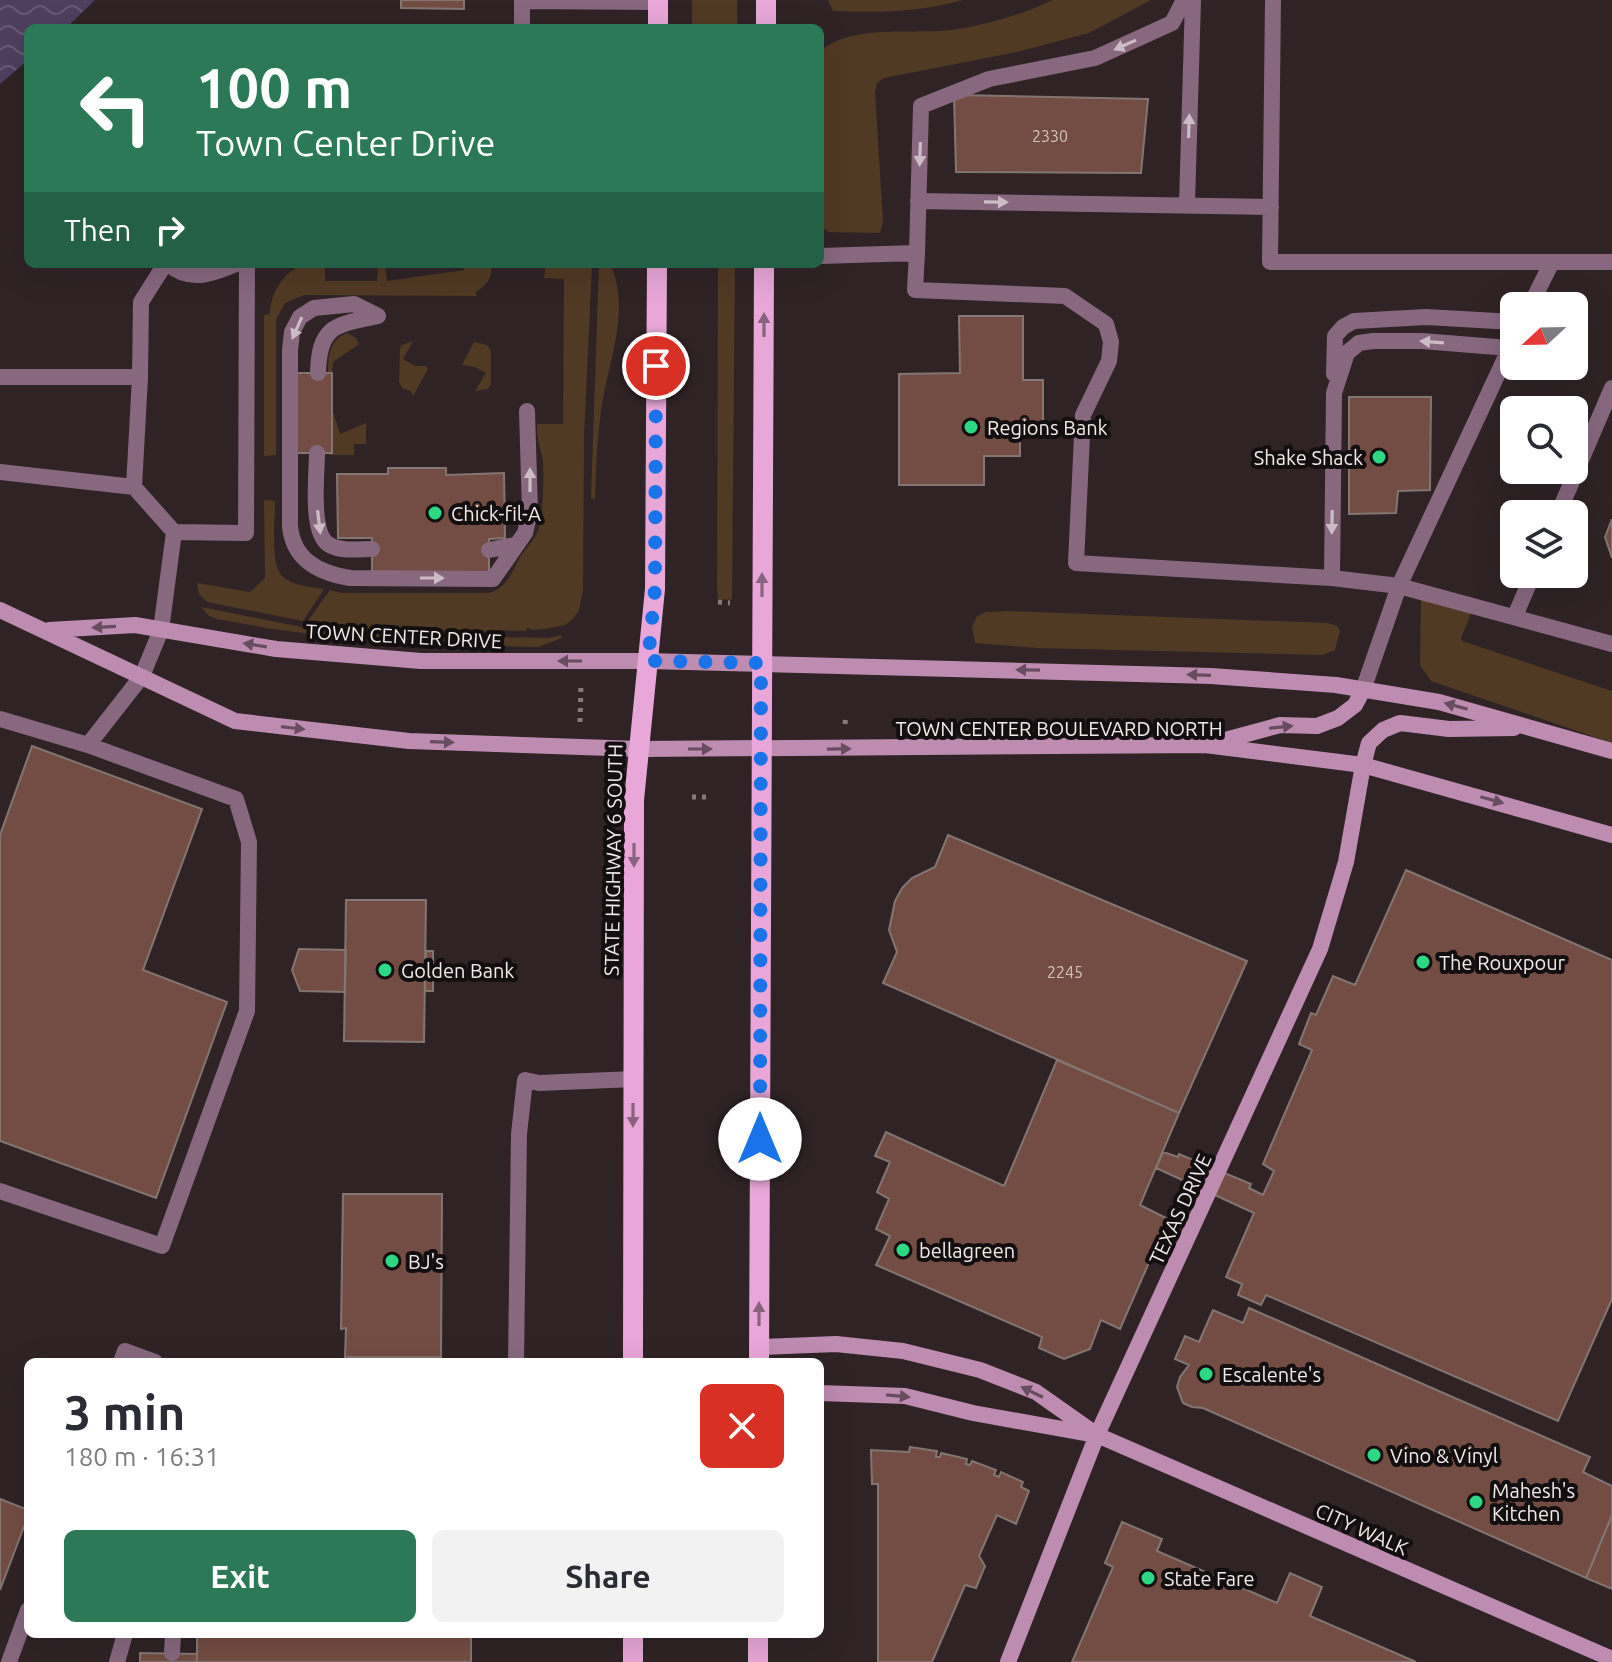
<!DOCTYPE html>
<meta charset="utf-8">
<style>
:root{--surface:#fff;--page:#f2f2f3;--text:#2b2b33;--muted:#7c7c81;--accent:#2c7957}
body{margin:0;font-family:Ubuntu,sans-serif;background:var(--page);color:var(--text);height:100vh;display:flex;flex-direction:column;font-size:30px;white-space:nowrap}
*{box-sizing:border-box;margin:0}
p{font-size:26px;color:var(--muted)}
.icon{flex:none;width:44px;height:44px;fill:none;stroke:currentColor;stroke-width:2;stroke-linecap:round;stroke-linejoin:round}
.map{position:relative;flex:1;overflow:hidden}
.drawer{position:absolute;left:24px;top:1358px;width:800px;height:280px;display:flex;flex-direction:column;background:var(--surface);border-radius:12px;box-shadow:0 8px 32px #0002}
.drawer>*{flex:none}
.hud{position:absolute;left:24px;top:24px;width:800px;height:244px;border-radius:12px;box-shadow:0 8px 32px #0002;background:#2c7957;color:#fff;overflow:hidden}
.needle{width:52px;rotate:248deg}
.buttons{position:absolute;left:1500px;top:292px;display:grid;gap:16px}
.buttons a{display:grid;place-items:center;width:88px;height:88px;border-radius:12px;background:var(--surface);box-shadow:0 8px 32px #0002;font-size:40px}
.pin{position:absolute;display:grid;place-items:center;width:68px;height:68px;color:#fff;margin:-34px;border:4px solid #fff;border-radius:50%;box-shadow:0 2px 8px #0007}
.me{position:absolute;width:88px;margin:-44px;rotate:0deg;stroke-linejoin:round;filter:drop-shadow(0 0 6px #0008)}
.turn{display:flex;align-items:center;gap:28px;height:168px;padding:0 40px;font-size:36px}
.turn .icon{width:104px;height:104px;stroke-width:2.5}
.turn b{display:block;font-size:56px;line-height:68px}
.then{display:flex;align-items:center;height:76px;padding:0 40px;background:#0003;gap:16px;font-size:30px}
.round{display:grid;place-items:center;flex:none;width:84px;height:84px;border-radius:12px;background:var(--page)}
.summary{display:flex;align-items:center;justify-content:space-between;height:136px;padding:0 40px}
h1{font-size:48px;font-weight:600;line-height:60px}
.button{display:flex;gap:16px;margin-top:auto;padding:16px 40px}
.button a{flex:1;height:92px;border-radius:12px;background:var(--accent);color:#fff;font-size:32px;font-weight:600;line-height:92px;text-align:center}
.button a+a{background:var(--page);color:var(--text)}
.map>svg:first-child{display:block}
</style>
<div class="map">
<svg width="1612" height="1662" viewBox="0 0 1612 1662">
<defs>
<pattern id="water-waves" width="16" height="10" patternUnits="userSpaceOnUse" patternTransform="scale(2)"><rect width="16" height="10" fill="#4e3f5f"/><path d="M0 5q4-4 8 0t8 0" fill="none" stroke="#685b76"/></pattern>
</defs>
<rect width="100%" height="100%" fill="#2f2326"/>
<!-- grass -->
<path fill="#513a24" d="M692 0H737V28H692Z
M828 0H963C922 12 876 13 833 11Z
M1053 0H1151L1089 33 1017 52 884 78 877 83 875 92 883 221 880 233 829 232 820 226V52C851 22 918 36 959 29 992 23 1023 14 1053 0Z
M303 264H325V281H377L378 264H385L387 281 464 270V264H491C493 277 487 286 475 292L477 296 304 295 285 303 276 320V455L264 456V315L270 314C271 292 282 274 303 264Z
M546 264H592L584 436 583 590 579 610 573 619 565 625 545 629 533 630 527 628 526 631 488 630 486 632 394 631 307 622 330 590 341 593H488C506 589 512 573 520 557 526 548 534 541 538 531 543 518 545 467 542 455 538 441 537 440 537 424H563L564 279 544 278Z
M599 264H610C632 309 607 365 601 411 597 440 596 469 595 499L591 498Z
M718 264H735L732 600 718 599 717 589Z
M347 333 356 338 359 344 333 362 332 373H328C328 355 329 341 347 333Z
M413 341 403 359 415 366H426L428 369 413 396 411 391 402 388 399 382 400 348 402 345Z
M474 342 487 345 491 351V384L488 389 475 391 486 373 475 367 462 365Z
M333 412 340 434 366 423V444H354V455H328L332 452Z
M264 500 275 501C275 518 270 563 282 576 292 586 311 587 324 589L303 621 207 602 199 594 197 583 250 592 265 578Z
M1421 593 1474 606 1461 638 1462 641 1612 691V743L1431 681 1420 665Z
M201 607 306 628 349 634 549 638 561 635 562 638 538 647 381 643 272 629 217 619 209 616Z
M1007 611 1328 623 1337 626 1340 631 1335 650 1323 655 1036 648 975 643 972 627 977 616 986 612Z"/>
<!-- water -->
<path fill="url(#water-waves)" d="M0 0H95L66 28H28V60L0 84Z"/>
<!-- building -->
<path fill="#734d43" stroke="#837672" stroke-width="2" d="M401 0H464V9L401 8Z
M954 95 1148 99 1141 173 956 172Z
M959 316H1023V380H1043V423H1020V456H984V485H899V374L960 373Z
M294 373H332V453H294Z
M1349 397H1431L1430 490 1398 491 1396 513 1349 514Z
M388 468H446V475L504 473 505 538 489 539V576L372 575V538H338L337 474H388Z
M1612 519V558L1605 537Z
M32 746 202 809 143 970 227 1002 156 1198 0 1141V835Z
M948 835 1247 961 1179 1113 883 983 897 952 889 930 895 901 902 888 912 878 935 867Z
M1406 870 1612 960V1299L1558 1421 1266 1295 1261 1305 1238 1295 1242 1284 1226 1277 1254 1213 1156 1168 1163 1152 1178 1157 1179 1154 1251 1184 1249 1188 1263 1195 1274 1171 1263 1164 1312 1050 1299 1044 1311 1013 1316 1015 1333 976 1355 985Z
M346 900H426L424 1042 344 1041Z
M299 949 346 950 345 992 300 991 292 970Z
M426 951H433V991H425Z
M1057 1060 1179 1113 1140 1205 1168 1219 1120 1329 1101 1320 1090 1349 1064 1359 1039 1348 1042 1337 876 1265 890 1236 876 1229 889 1199 877 1192 890 1162 875 1156 886 1132 1004 1186Z
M343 1194H442L441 1357H345L346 1328 341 1329Z
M1249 1308 1590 1457 1583 1472 1612 1486V1515L1586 1578 1203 1408 1192 1407 1183 1403 1177 1387 1180 1377 1189 1365 1175 1359 1185 1336 1199 1342 1213 1310 1243 1323Z
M910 1447 937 1451 936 1457H940L941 1453 967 1459 966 1464 970 1465 972 1461 996 1470 994 1475 999 1477 1001 1472 1023 1482 1021 1487 1029 1491 1016 1524 997 1515 979 1556 985 1566 976 1588 965 1585 932 1662H878V1484H872L871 1450 909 1452Z
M0 1499 28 1510V1516L0 1590Z
M1612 1515V1589L1586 1578Z
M1122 1522 1162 1539 1157 1551 1277 1603 1290 1573 1322 1587 1310 1616 1416 1662H1072L1113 1567 1105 1563Z
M197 1634H471V1662H197Z
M140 1653 197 1654V1662H140Z"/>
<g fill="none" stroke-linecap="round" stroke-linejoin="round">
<!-- path -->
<path stroke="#847a7c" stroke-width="5" stroke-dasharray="4 6" stroke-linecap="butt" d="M718 602 730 603
M580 722 581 685
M845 724 846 714
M692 797H711"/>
<!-- lane -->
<path stroke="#87687f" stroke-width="16" d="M1273 0 1270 262H1612
M522 1 658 2
M522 28V0
M918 201 1271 207
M1187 204 1193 0
M917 253 915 290 1065 296 1106 324 1111 342 1109 361 1083 415 1076 563 1332 578 1399 586 1514 339
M820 256 917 253 921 106 989 79 1095 58 1172 23 1184 0
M165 264 141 302 140 377 134 487 174 532
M168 264C191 283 211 274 236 264
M1530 306 1552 262
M378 316 354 304 314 308 300 317 292 332 290 350V526C293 560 319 573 350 578L493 579 525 533 530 512 527 411
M318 373C319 324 337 325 378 316
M1334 374 1335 336 1343 327 1354 321 1426 317 1514 322
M0 377H140
M317 453C317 473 310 532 328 544 340 552 358 549 372 549
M0 472 134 487
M1558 514 1612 388
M489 550 515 545
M1332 578 1334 393 1347 353 1359 343 1373 341H1422L1509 348
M1515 616 1533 574
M1363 690 1399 586 1612 644
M0 719 88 745 236 799 249 842 247 1011 162 1246 0 1191
M88 745 142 676 161 630 174 532 246 533 247 264
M121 1362 125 1351 155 1362
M516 1362 519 1134 525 1080 539 1083 634 1079
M172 1653 173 1634
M9 1662 28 1610
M117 1662 125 1634"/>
<!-- secondary -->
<path stroke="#be8cb1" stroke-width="16" d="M0 610 235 721 409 741 639 749 1205 745 1363 765 1612 835
M49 630 135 625 276 649 421 661H648L1211 676 1336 685 1439 702 1612 751
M1214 743 1280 725 1317 726 1338 718 1355 705 1363 690
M759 1347 836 1344 903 1351 980 1370 1036 1392 1097 1435 1612 1659
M820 1393 905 1396 973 1413 1090 1434
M1008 1662 1097 1435 1320 949 1346 862 1363 765 1369 743 1383 730 1400 723 1449 729 1514 728"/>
<!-- primary -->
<path stroke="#e8a7d8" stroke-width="20" d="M658 28V0
M766 28V0
M633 1362 634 800 655 589 657 264
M759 1362 764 264
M633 1662V1634
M758 1662V1634"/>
</g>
<!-- one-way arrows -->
<defs><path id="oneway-solid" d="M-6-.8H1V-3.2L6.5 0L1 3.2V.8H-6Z" transform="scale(2)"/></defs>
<g fill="#cdbcc5">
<use href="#oneway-solid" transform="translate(1125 45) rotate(156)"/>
<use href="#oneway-solid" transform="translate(1189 126) rotate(-88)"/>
<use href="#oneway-solid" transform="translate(920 154) rotate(92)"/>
<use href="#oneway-solid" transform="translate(996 202) rotate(1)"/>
<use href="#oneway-solid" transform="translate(297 328) rotate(114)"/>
<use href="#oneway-solid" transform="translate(1432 342) rotate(-176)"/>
<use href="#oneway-solid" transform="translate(530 480) rotate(-90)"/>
<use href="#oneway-solid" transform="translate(319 522) rotate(83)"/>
<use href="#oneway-solid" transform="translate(1332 522) rotate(91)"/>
<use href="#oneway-solid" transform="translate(432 578)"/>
</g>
<g fill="#88627e">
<use href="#oneway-solid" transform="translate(764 325) rotate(-90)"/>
<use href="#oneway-solid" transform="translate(762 585) rotate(-90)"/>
<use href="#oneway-solid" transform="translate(634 855) rotate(90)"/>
<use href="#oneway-solid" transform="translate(633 1115) rotate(90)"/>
<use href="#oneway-solid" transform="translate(759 1314) rotate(-90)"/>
</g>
<g fill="#684d60">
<use href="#oneway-solid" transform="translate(104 627) rotate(177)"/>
<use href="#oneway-solid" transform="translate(255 645) rotate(-171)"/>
<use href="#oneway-solid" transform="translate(570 661) rotate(-180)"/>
<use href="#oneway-solid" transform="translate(1028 670) rotate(-179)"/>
<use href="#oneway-solid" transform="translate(1199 675) rotate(-178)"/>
<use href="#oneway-solid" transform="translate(1456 706) rotate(-165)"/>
<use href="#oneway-solid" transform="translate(1281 727) rotate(-6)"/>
<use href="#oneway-solid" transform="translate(293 728) rotate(7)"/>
<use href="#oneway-solid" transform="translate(442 742) rotate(2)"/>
<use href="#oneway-solid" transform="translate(700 749)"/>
<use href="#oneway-solid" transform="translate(839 749) rotate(-1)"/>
<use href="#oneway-solid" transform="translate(1492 800) rotate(16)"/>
<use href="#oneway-solid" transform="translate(1032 1392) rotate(-154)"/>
<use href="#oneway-solid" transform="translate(898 1396) rotate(5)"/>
</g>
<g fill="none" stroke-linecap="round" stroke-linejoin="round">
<!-- route -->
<path stroke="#1a73e8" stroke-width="14" stroke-dasharray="0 25.2" d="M656 366 655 589 648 661 761 663 760 1139"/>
</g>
<!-- markers -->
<g fill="#2dd884" stroke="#130e0f" stroke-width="3">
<circle cx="971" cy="427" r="8"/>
<circle cx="1379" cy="457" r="8"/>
<circle cx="435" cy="513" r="8"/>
<circle cx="1423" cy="962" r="8"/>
<circle cx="385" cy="970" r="8"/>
<circle cx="903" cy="1250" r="8"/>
<circle cx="392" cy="1261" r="8"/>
<circle cx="1206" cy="1374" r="8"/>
<circle cx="1374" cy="1455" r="8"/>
<circle cx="1476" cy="1502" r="8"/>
<circle cx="1148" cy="1578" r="8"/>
</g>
<g text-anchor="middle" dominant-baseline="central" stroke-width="8" stroke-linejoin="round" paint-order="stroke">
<!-- number labels -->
<g font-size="16" fill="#d2c3c1">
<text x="1050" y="136">2330</text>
<text x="1065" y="972">2245</text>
</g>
<!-- poi labels -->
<g font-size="20" fill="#f2eaeb" stroke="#130e0f" text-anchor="start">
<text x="987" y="427">Regions Bank</text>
<text x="1363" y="457" text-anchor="end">Shake Shack</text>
<text x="451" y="513">Chick-fil-A</text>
<text x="1439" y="962">The Rouxpour</text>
<text x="401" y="970">Golden Bank</text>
<text x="919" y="1250">bellagreen</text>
<text x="408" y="1261">BJ's</text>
<text x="1222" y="1374">Escalente's</text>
<text x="1390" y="1455">Vino &amp; Vinyl</text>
<text x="1492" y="1490">Mahesh's<tspan x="1492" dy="23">Kitchen</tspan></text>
<text x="1164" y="1578">State Fare</text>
</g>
<!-- street labels -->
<g font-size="20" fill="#f2eaeb" stroke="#130e0f">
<text transform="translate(404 636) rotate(3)">TOWN CENTER DRIVE</text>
<text x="1059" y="728">TOWN CENTER BOULEVARD NORTH</text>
<text transform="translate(613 860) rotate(-89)">STATE HIGHWAY 6 SOUTH</text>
<text transform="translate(1180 1209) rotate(-65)">TEXAS DRIVE</text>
<text transform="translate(1362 1529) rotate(24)">CITY WALK</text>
</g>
</g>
</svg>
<div class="buttons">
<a><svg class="needle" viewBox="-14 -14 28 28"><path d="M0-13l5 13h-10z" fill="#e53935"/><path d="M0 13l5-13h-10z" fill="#7c7c81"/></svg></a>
<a><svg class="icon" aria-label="search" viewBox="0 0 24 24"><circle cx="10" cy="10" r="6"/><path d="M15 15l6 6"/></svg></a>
<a><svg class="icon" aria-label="layers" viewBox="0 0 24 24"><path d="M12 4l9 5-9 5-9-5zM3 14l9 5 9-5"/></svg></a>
</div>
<div class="pin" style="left:656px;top:366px;background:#d93025"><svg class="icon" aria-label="arrive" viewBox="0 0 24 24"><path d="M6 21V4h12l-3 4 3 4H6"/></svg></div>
<svg class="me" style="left:760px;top:1139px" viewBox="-20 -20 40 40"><circle r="19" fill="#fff"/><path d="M0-13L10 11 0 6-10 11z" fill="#1a73e8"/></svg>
<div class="hud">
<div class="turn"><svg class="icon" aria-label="left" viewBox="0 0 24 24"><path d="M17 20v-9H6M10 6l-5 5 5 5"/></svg><div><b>100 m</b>Town Center Drive</div></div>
<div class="then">Then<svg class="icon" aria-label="right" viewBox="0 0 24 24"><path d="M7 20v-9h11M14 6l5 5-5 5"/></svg></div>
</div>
<section class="drawer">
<div class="summary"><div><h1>3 min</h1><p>180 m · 16:31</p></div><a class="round" style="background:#d93025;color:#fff"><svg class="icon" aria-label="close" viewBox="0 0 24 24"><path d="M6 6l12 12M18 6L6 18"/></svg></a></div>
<div class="button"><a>Exit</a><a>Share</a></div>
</section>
</div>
